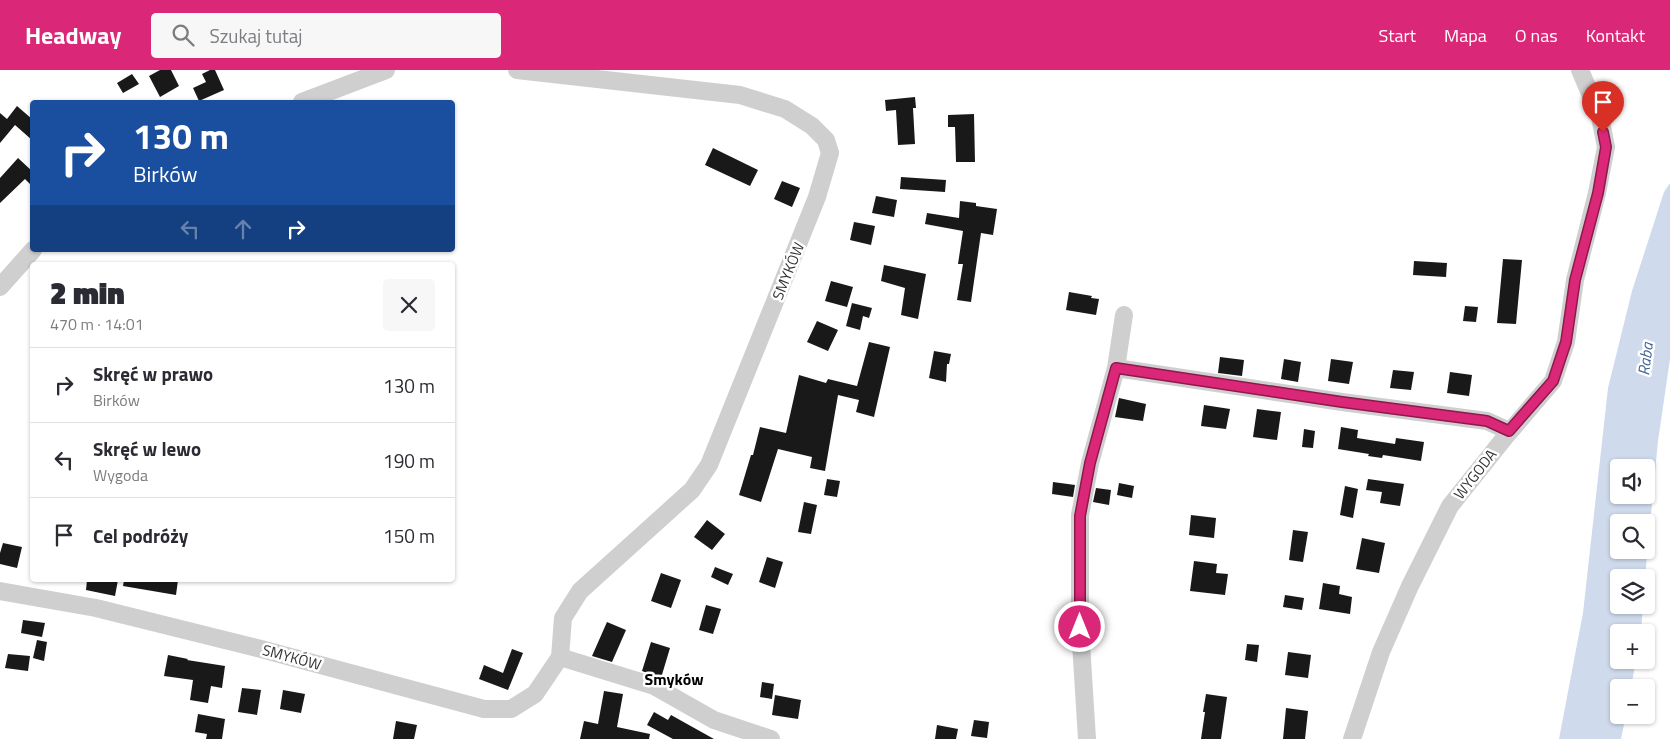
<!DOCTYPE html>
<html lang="pl">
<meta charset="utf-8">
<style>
:root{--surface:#fff;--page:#f7f7f7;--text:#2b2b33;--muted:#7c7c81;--line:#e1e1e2;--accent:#db2777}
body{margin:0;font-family:"Titillium Web",sans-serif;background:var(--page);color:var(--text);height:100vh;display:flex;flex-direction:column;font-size:19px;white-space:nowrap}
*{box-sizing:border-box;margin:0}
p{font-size:16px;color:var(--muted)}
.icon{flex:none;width:28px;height:28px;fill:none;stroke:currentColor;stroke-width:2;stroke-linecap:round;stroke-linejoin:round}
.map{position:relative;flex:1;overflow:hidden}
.drawer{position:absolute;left:30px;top:192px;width:425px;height:320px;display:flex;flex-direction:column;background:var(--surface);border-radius:5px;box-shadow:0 1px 4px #0004}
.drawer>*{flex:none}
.banner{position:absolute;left:30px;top:30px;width:425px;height:152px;border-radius:5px;box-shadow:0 1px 4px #0004;background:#1a4fa0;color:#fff;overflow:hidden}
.tools{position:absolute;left:1610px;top:389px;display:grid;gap:10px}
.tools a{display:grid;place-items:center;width:45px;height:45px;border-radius:5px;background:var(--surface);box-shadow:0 1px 4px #0004;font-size:25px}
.pin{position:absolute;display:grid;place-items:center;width:42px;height:42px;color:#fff;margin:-51px -21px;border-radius:50% 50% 50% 0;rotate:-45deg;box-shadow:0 0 5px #0007}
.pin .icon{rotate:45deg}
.me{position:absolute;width:55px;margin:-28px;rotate:0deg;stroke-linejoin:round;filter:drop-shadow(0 0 4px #0008)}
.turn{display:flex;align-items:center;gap:18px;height:105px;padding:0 20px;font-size:22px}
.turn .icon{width:65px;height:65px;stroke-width:2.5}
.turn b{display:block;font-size:35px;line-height:42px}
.lanes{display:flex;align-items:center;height:48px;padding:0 20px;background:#0003;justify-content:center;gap:25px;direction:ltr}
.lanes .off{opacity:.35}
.round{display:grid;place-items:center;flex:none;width:52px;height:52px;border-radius:5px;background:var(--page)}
.overview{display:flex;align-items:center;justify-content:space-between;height:85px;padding:0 20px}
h1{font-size:30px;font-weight:800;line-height:38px}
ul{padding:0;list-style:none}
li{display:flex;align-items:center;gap:15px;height:75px;padding:0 20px;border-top:1px solid var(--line)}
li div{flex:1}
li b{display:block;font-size:19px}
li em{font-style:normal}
header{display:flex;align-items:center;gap:30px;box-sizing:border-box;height:70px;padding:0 25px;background:var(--accent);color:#fff}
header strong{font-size:24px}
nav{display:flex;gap:28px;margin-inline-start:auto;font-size:18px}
.search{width:350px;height:45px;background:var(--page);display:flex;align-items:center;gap:12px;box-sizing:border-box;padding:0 18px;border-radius:5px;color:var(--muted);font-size:19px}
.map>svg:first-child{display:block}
</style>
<header>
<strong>Headway</strong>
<div class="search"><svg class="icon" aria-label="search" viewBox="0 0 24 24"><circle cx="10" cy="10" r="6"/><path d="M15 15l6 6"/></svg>Szukaj tutaj</div>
<nav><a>Start</a><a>Mapa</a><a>O nas</a><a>Kontakt</a></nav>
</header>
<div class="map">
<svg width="1670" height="669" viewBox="0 0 1670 669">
<rect width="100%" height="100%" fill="#fff"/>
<!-- water -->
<path fill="#cfdbec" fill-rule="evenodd" d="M1670 113V289L1658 371 1645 507 1619 508V535H1643L1641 562H1619V590H1636L1631 617 1619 618V645H1626L1621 669H1559L1583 543 1608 318 1632 221 1664 122ZM1619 398H1646V425H1619ZM1619 452H1646V480H1619Z"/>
<!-- building -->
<path fill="#191919" d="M160 0H171L179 16 160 27 149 6Z
M210 0H215L224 20 199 31 193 18 206 12 202 4Z
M132 4 139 14 123 23 117 13Z
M915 27 916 38H913L915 74 898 75 896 40 886 41 885 30Z
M17 36 32 49V70L15 55 0 73V43L7 49Z
M974 44 975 92H956L955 57H948V45Z
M713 78 758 100 750 116 705 95Z
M18 88 32 101V116L25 109 0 133V108Z
M901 107 946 110 945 122 900 119Z
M782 111 800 118 792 137 774 129Z
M876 126 897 130 894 147 872 143Z
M960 131 976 133V136L997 139 993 165 981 163 971 232 957 230 963 194H958L963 161 925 154 927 143 959 148Z
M854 152 875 156 871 175 850 170Z
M1503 189 1522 190 1516 254 1497 253Z
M1414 191 1447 193 1446 207 1413 205Z
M884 195 926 204 918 249 901 245 905 218 881 211Z
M831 211 853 217 847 237 825 231Z
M1069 222 1092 226 1091 228 1099 229 1096 245 1066 240Z
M852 233 872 238 869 248 863 246 860 260 846 256Z
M1465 236 1478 237 1476 252 1463 251Z
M817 251 838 260 828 281 807 272Z
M869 272 890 277 874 347 856 342 859 330 838 325 825 401 810 398 812 387 778 379 761 432 739 425 751 385H753L760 357 786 363 799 305 826 313 828 309 857 316Z
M934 281 951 284 949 294H947L946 312 929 308Z
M1220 287 1244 290 1242 306 1218 303Z
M1284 289 1301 292 1298 312 1281 309Z
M1331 289 1353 292 1349 314 1328 311Z
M1393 300 1414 302 1411 320 1390 318Z
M1450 302 1472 305 1469 326 1447 323Z
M1119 328 1146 334 1143 351 1115 347Z
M1204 335 1230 339 1226 359 1201 356Z
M1257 339 1281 342 1277 370 1253 367Z
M1341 357 1358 360 1357 368 1395 374 1396 368 1424 372 1421 391 1383 385 1382 388 1368 386 1369 384 1338 379Z
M1304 359 1315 361 1313 378 1302 377Z
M827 409 840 411 837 427 824 425Z
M1368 409 1404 414 1400 436 1380 433 1382 422 1366 420Z
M1053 412 1075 415 1073 427 1052 424Z
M1119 413 1134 416 1132 428 1117 425Z
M1345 416 1358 419 1353 448 1340 445Z
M1096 418 1111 420 1109 435 1093 432Z
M804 432 817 435 811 464 798 462Z
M1191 445 1216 448 1214 468 1189 465Z
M707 450 725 464 712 480 694 467Z
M1293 460 1308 462 1303 492 1289 490Z
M1362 468 1385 473 1379 503 1356 499Z
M3 473 22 477 17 498 0 494V483Z
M767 487 783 492 775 518 759 512Z
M1194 491 1217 494 1216 503 1228 504 1225 525 1190 521Z
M715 497 733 504 728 515 711 507Z
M661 503 681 510 671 538 651 531Z
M87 510H118L115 526 86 520Z
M124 510H178L176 525 123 516Z
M1323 513 1340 516 1339 524 1352 527 1350 544 1319 539Z
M1285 525 1304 528 1302 540 1283 537Z
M706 535 721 539 713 564 699 560Z
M23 550 45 553 42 567 21 563Z
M607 552 626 560 612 592 592 586Z
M37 570 47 572 44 591 33 588Z
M651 572 670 578 661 608 642 601Z
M1247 574 1259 575 1257 592 1245 590Z
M512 579 523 583 508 620 479 609 484 595 503 603Z
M1288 582 1311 585 1308 608 1285 605Z
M8 584 30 586 28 601 5 598Z
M168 585 188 589 187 590 225 596 222 618 211 616 208 633 190 630 193 610 164 606Z
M762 612 774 614 772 629 760 627Z
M242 618 261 620 257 645 238 642Z
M283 620 305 624 301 643 280 639Z
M604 621 623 624 617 657 650 664 649 669H580L584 651 598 654Z
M1206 624 1227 627 1221 669H1201L1205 642H1203Z
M775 625 801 630 798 649 772 645Z
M1286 638 1308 641 1305 669H1283Z
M654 642 668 650 671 645 714 669H673L647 655Z
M198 644 225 649 222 669H206L207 664 195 662Z
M974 650 989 652 987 668 971 666Z
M396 651 417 655 414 669H393Z
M937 655 958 659 956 669H935Z"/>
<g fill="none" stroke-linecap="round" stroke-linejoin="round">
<!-- minor -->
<path stroke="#cfcfcf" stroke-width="18" d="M302 32 386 0
M0 217 33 180
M1116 298 1342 332 1487 351 1509 361
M0 521 96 538 261 579 484 639H511L535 624 560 587 563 548 580 521 692 420 709 395 817 127 830 83 826 70 812 56 785 39 740 25 517 0
M560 587 654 616 714 650 771 669
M1087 669 1080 557V445L1090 393 1116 298 1124 245
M1352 669 1381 582 1410 516 1450 436 1506 366 1553 311 1566 272 1575 210 1597 123 1606 77 1600 47 1580 0"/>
</g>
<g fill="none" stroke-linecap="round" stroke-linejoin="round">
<!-- route casing -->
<g stroke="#8e194d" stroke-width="12">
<path id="route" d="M1080 557V446L1090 393 1116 298 1342 332 1487 351 1509 361 1553 311 1566 272 1575 210 1598 123 1606 77 1603 62"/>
</g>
<!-- route -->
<use href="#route" stroke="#db2777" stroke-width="9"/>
</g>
<g text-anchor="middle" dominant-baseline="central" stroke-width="5" stroke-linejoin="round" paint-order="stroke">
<!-- street labels -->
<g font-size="15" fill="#323232" stroke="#fff">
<text transform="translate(788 201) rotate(-68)">SMYKÓW</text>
<text transform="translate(1475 404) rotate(-52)">WYGODA</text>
<text transform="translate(292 587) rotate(15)">SMYKÓW</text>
</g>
<!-- water labels -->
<g font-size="16" font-style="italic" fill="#426491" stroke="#fff">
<text transform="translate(1645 289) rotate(-83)">Raba</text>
</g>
<!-- neighbourhood labels -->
<g font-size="16" font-weight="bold" fill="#000" stroke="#fff">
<text x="674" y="609">Smyków</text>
</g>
</g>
</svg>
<div class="tools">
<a><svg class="icon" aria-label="sound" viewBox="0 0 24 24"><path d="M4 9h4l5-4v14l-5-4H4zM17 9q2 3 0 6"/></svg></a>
<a><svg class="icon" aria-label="search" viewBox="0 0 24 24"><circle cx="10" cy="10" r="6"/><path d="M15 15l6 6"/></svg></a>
<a><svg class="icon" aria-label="layers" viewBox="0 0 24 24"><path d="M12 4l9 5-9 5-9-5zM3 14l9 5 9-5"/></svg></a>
<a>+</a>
<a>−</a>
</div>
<div class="pin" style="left:1603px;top:62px;background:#d93025"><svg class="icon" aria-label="arrive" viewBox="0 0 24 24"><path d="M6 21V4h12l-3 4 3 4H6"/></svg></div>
<svg class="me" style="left:1080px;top:557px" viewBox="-20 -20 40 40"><circle r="17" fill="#db2777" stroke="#fff" stroke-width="3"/><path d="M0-11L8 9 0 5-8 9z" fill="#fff"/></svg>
<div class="banner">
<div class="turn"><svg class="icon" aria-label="right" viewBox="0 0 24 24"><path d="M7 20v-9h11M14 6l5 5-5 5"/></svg><div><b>130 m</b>Birków</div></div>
<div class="lanes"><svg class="icon off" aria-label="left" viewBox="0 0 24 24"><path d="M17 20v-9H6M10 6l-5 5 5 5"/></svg><svg class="icon off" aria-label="ahead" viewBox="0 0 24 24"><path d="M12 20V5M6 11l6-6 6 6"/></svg><svg class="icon" aria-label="right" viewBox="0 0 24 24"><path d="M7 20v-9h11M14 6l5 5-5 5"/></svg></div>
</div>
<section class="drawer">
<div class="overview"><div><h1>2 min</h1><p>470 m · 14:01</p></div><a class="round"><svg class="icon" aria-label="close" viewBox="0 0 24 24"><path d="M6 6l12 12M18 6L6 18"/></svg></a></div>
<ul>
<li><svg class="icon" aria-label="right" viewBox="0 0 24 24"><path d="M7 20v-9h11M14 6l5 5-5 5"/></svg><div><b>Skręć w prawo</b><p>Birków</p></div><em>130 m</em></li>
<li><svg class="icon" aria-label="left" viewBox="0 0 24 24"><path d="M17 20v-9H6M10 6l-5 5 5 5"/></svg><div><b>Skręć w lewo</b><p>Wygoda</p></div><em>190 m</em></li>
<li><svg class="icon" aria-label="arrive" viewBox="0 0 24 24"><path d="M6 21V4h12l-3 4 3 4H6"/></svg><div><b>Cel podróży</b></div><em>150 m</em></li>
</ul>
</section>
</div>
